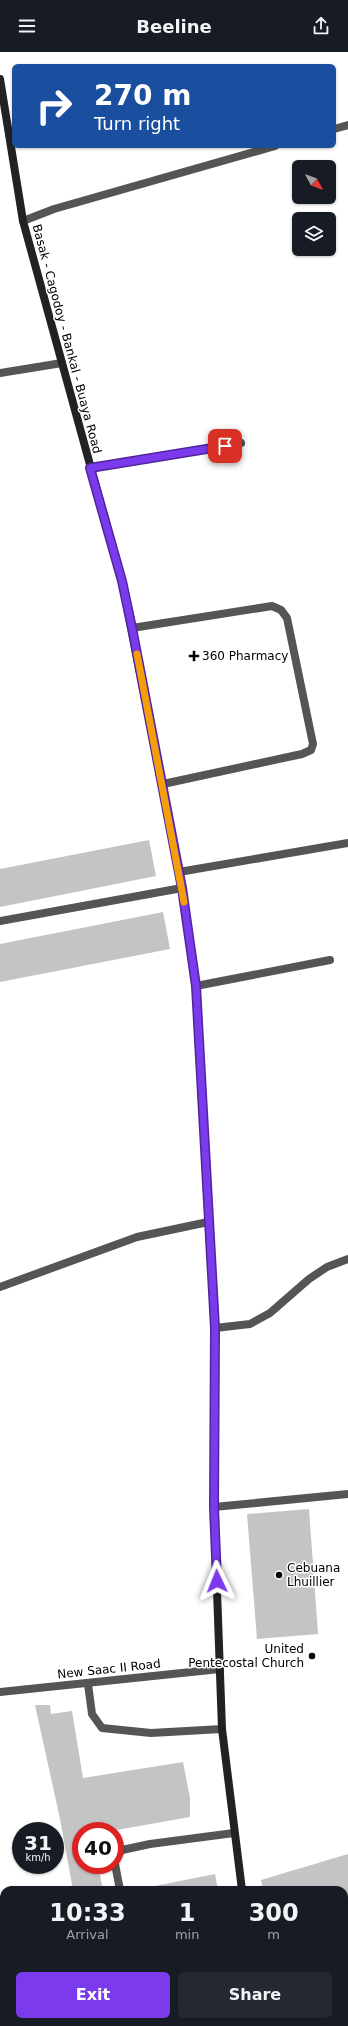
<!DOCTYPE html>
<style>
:root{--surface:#171b24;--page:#242831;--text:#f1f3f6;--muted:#9ea1a6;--accent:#7c3aed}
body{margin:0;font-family:"DejaVu Sans",sans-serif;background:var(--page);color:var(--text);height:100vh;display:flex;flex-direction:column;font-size:15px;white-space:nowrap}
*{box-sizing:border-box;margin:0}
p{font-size:13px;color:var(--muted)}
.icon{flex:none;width:22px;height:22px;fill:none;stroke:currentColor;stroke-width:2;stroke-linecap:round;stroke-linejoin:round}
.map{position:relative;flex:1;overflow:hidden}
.sheet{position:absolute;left:0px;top:1834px;width:348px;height:140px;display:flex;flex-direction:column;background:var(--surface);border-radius:12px 12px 0 0;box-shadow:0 1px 3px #0004}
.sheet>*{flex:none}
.top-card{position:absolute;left:12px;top:12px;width:324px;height:84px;border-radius:6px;box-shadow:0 1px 3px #0004;background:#1a4fa0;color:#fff;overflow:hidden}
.needle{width:26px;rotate:131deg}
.tools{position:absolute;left:292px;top:108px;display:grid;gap:8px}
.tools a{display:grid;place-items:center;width:44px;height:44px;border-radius:6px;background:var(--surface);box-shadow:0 1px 3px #0004;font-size:20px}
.speed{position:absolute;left:12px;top:1770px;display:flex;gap:8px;font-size:20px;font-weight:700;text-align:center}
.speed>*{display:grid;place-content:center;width:52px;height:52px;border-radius:50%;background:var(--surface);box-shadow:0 1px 3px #0004;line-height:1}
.speed small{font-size:10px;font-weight:400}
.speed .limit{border:6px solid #d22;background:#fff;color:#111}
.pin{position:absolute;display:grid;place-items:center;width:34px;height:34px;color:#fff;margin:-17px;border-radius:8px;box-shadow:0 2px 6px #0006}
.me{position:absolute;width:44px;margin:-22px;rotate:358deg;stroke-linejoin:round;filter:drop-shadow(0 0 3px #0008)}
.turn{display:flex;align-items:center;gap:14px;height:84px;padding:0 16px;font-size:18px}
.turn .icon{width:52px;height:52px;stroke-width:2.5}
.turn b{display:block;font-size:28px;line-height:34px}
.eta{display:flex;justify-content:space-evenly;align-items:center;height:68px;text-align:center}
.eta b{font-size:24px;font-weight:700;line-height:28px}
.cta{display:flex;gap:8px;margin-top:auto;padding:8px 16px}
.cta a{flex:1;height:46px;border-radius:6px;background:var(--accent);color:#fff;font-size:16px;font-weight:700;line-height:46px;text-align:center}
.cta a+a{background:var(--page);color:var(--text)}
header{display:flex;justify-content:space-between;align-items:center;height:52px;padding:0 16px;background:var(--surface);font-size:18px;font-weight:700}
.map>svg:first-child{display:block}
</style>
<header><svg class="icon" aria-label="menu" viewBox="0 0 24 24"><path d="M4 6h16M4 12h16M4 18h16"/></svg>Beeline<svg class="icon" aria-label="share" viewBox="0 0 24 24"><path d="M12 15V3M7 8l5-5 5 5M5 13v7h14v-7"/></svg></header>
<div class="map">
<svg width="348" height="1974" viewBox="0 0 348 1974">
<rect width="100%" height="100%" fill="#fff"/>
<!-- building -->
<path fill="#c4c4c4" d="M149 788 156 824 0 855V817Z
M163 860 170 897 0 930V892Z
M309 1457 318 1582 257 1587 247 1462Z
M35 1653H50L51 1662 72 1659 83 1726 183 1710 190 1746V1765L111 1779H81V1813H98L103 1838H73L60 1767Z
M348 1802V1876L344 1877V1838H263L261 1828Z
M215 1822 218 1838H145V1836Z
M212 1970H229V1974H193Z"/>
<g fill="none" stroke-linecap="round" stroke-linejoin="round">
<!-- lane -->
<path stroke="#555" stroke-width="8" d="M132 576 272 554 281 558 287 566 313 692 311 698 302 702 163 732
M88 1632 92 1662 102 1676 151 1681 222 1677
M115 1806 122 1798 150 1792 234 1781
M115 1812 120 1838
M141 1970 143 1974"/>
<!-- street -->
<path stroke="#555" stroke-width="8" d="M334 77 348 73
M23 169 54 157 275 94
M0 321 62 311
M90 416 241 391
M179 820 348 791
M0 869 182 836
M196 934 330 908
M0 1235 137 1185 208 1170
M215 1276 250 1272 270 1261 309 1227 327 1215 348 1207
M214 1455 348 1442
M0 1640 220 1617"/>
<!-- secondary -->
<path stroke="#222" stroke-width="8" d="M0 27 23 169 122 529 182 836 196 934 215 1276 214 1455 222 1677 242 1838
M260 1970V1974"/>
</g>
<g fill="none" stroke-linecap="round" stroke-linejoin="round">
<!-- route casing -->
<g stroke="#51269a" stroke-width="10">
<path id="route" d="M217 1529 214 1455 215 1276 196 934 182 836 132 576 122 529 90 416 225 394"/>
</g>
<!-- route -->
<use href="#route" stroke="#7c3aed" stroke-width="7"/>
<!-- slow -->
<path stroke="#f59e0b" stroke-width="7" d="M137 602 184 850"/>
</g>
<!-- markers -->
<g fill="#000" stroke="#fff" stroke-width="1.5">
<path d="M192 598h4v4h4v4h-4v4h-4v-4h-4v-4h4z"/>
<circle cx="279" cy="1523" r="4"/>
<circle cx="312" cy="1604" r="4"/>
</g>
<g text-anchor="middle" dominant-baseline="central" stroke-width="3" stroke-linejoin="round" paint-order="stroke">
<!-- street labels -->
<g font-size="12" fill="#000" stroke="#fff">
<text transform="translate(67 287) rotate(75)">Basak - Cagodoy - Bankal - Buaya Road</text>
<text transform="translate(109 1617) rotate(-6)">New Saac II Road</text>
</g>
<!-- poi labels -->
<g font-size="12" fill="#000" stroke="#fff" text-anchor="start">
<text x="202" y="604">360 Pharmacy</text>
<text x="287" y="1516">Cebuana<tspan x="287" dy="14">Lhuillier</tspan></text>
<text x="304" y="1597" text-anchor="end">United<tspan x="304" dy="14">Pentecostal Church</tspan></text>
</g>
</g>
</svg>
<div class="tools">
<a><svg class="needle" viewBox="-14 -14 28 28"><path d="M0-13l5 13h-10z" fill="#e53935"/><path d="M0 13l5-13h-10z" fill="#9ea1a6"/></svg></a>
<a><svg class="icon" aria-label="layers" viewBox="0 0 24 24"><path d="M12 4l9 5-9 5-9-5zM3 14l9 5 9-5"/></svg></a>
</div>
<div class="speed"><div>31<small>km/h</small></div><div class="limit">40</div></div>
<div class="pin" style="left:225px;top:394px;background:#d93025"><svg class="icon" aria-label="arrive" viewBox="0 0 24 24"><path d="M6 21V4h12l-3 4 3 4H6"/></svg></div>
<svg class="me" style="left:217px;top:1529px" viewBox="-20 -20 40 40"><path d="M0-17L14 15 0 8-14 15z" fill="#7c3aed" stroke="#fff" stroke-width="4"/></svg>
<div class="top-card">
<div class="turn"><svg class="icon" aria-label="right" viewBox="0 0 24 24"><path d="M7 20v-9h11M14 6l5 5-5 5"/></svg><div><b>270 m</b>Turn right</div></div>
</div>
<section class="sheet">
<div class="eta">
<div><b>10:33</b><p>Arrival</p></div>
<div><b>1</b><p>min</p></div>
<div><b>300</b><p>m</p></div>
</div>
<div class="cta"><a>Exit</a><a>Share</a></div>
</section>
</div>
